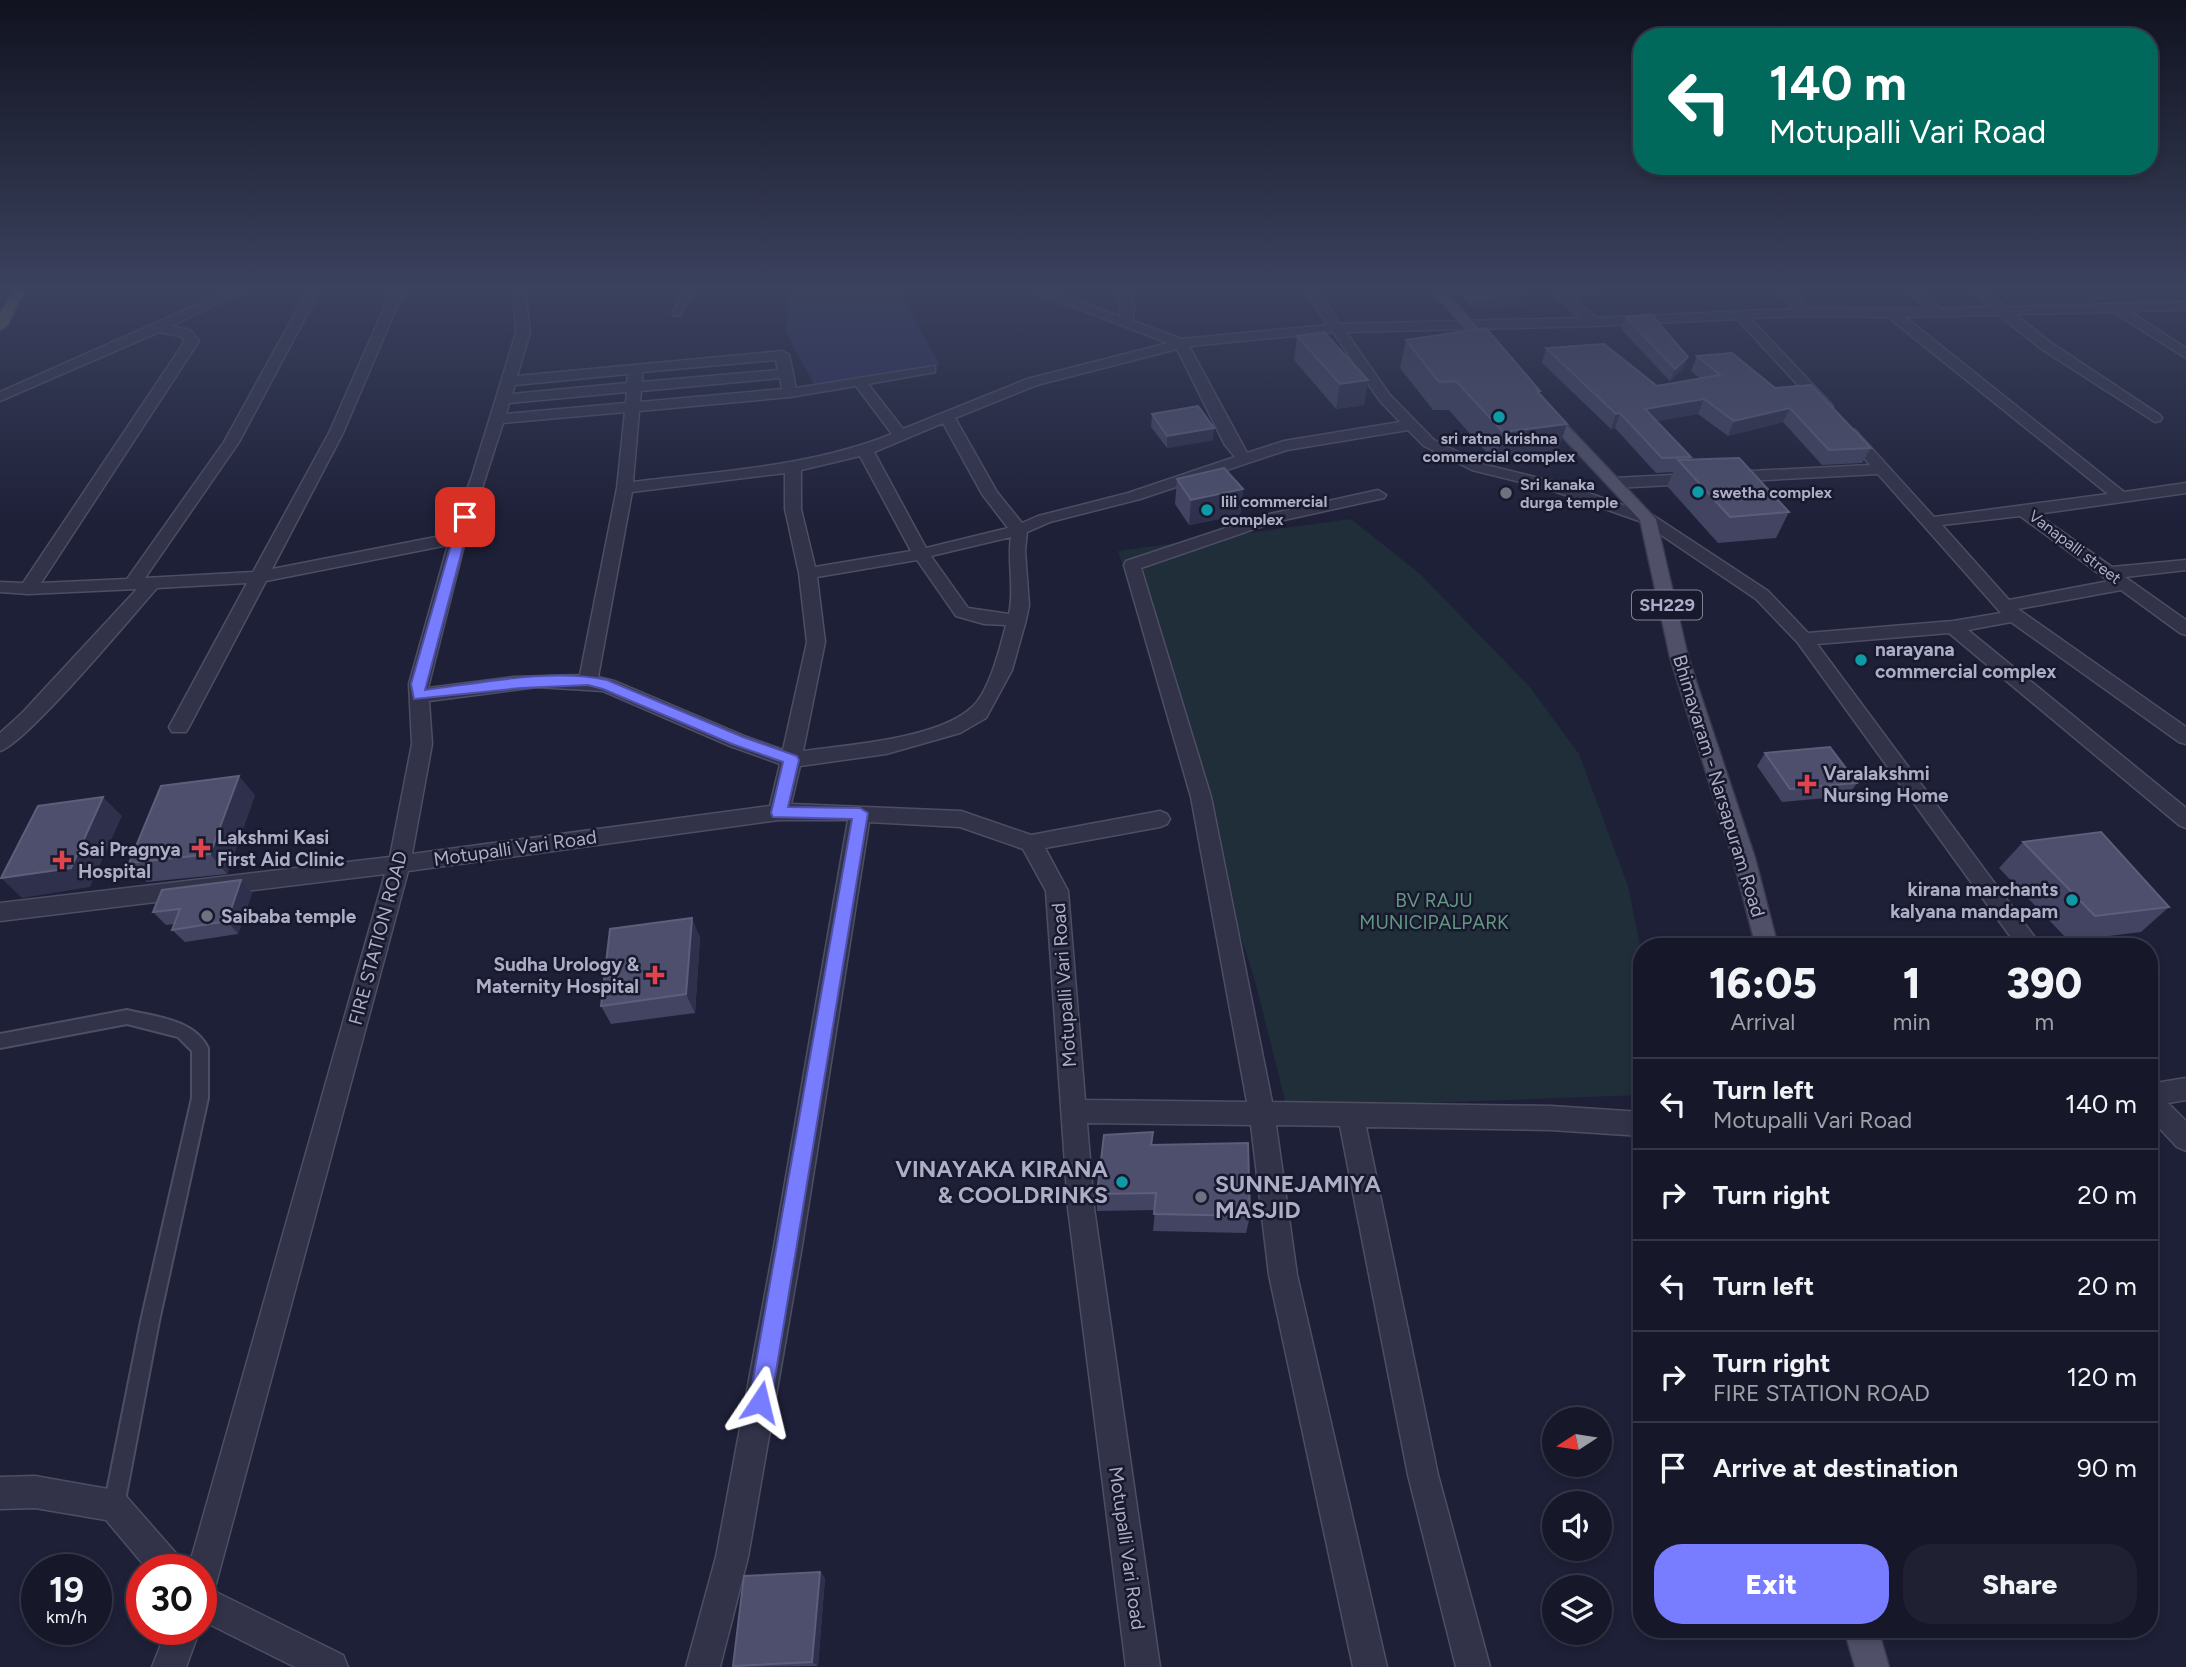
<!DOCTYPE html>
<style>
:root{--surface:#16182a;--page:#1f2132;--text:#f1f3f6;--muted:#9ea0a8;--line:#353747;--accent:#787cff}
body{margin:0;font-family:Figtree,sans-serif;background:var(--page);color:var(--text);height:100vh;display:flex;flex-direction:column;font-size:26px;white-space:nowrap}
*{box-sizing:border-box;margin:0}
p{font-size:23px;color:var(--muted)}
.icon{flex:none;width:38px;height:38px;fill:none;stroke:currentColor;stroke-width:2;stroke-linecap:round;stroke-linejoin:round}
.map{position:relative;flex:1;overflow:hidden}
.details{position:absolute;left:1633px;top:938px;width:525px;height:700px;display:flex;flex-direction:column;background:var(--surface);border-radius:28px;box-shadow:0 4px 10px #0003,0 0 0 2px var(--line)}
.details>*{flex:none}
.guide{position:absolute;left:1633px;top:28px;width:525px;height:147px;border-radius:28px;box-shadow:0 4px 10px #0003,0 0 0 2px var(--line);background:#00695c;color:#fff;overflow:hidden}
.needle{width:46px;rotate:258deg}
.fabs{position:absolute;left:1542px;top:1407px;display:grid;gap:14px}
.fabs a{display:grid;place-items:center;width:70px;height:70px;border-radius:50%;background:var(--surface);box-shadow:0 4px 10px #0003,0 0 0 2px var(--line);font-size:35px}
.speed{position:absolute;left:21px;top:1554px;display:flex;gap:14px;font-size:35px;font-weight:700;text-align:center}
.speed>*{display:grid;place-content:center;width:91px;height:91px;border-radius:50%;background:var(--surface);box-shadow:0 4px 10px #0003,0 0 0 2px var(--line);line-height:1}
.speed small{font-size:18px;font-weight:400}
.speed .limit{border:10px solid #d22;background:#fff;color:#111}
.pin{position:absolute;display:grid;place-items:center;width:60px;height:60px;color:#fff;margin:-30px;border-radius:14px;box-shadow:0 4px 10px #0006}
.me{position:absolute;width:77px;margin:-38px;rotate:10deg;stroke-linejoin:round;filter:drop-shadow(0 0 5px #0008)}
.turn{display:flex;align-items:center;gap:24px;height:147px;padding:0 21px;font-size:32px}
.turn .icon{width:91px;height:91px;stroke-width:2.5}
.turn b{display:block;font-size:49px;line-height:60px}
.eta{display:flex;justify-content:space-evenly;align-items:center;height:119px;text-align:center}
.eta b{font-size:42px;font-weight:800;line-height:49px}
.action{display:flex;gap:14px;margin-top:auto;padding:14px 21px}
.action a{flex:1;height:80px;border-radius:28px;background:var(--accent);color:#fff;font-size:28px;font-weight:800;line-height:80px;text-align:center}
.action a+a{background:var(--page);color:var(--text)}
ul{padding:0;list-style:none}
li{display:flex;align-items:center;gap:21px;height:91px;padding:0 21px;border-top:2px solid var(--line)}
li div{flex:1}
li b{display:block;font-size:26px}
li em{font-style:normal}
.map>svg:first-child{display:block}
</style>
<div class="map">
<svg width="2186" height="1667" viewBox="0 0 2186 1667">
<rect width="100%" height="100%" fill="#1e2038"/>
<!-- green -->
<path fill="#202e3a" d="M1351 519 1420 574 1529 686 1579 754 1628 886 1641 951V1095L1287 1108 1256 984 1118 551Z"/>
<!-- water -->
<path fill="#2c2f5a" d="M790 290H898L940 365 815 386 786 332Z"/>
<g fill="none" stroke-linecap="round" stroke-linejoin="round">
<!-- lane casing -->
<g stroke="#4d4e64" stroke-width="4">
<path id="lane" d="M685 290H693L680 315H674L673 313Z
M127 1010C155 1017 194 1019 208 1048V1098L159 1321 124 1506 121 1513 114 1516 107 1513 104 1506 141 1321 192 1098V1051L178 1037 127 1024 0 1048V1034Z"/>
</g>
<!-- street casing -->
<g stroke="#4d4e64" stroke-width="3">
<path id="street" d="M230 290H247L171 326 190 330 199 341 41 583 127 579 224 442 308 290H320L239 442 145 578 253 572 329 433 392 290H404L343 433 272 569 451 534 472 476 516 333 513 290H525L530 333 517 376 782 351 789 355 796 388 935 366V372L868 384 903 429 1027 379 1168 343 1029 290H1047L1121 317 1118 290H1130L1134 306 1133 321 1182 339 1328 325 1304 290H1316L1340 324 1581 318 1550 290H1564L1596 318 1793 309 1779 290H1792L1807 308 1926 309 1908 290H1921L1941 309 1990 307 1970 290H1984L2005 307 2186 302V310L2129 311 2186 348V358L2113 312 2015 314 2050 342 2160 415 2162 418 2160 421 2155 422 2040 348 1999 315 1905 317 2124 492 2186 483V493L2037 514 2112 567 2186 560V570L2125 577 2186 620V635L2180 633 2121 590 2018 609 2186 727V744L2179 742 2011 622 1968 630 2186 808V828L2179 825 1949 633 1817 644 2042 947H2018L1798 643 1756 599 1642 522 1548 489 1472 470 1424 446 1408 430 1287 450 1140 499 1050 522 1027 532 1025 551 1029 605 1026 620 1012 670 986 718 960 733 886 754 800 766 791 804 961 811 1031 835 1160 811 1167 814 1170 819 1167 824 1160 827 1045 848 1068 891 1085 1100 1247 1102 1191 797 1124 565 1126 561 1265 515 1378 490 1386 495 1384 498 1275 522 1141 568 1211 797 1272 1102 1551 1106 1642 1112V1136L1551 1130 1366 1127 1438 1475 1490 1667H1456L1408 1475 1340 1126 1276 1125 1297 1275 1387 1667H1353L1269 1275 1251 1125 1087 1123 1094 1208 1160 1667H1126L1068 1208 1046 891 1023 849 960 827 869 822 802 1246 748 1557 720 1667H686L716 1557 774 1246 848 820H779L408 871 214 1591 343 1655 348 1667H295L201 1620V1570H188L385 874 0 921V903L390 857 412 744 409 684 448 545 266 581 189 727 186 732H172L169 727 247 583 157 588C132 616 27 743 0 751V733L22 713 137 589 28 594 0 592V582L23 583 185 341 180 336 159 332 0 401V392ZM1803 316 1888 317 2108 494 1934 517 1855 430 1850 429 1843 433 1870 465 1614 478 1606 483 1614 488 1878 474 2001 613 1953 621 1808 633 1768 591 1654 516 1560 483 1482 464 1434 440 1390 395 1346 332 1593 326 1737 319 1821 410H1831L1833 407 1831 404 1750 318ZM1333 332 1380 401 1400 422 1284 441 1247 453 1189 346ZM1177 349 1225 445 1235 457 1128 493 1038 516 1022 523 997 492 955 418 1037 385ZM776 360 778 370 642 382V372ZM628 374 627 383 512 394 515 385ZM780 378 782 389 640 402 641 391ZM856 386 892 434C810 467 720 471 633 482L639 411 790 397ZM627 392 626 403 506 414 509 403ZM625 412 617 488 580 675 513 677 428 688 466 538 503 423ZM943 423 982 494 1008 528 926 548 874 452ZM860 456 911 551 815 567 801 509V470ZM785 473V509L799 573 807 642 783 750 744 736 614 681 598 677 632 492ZM2020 516 2109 581 2009 600 1942 525ZM1011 537C1007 562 1015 589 1009 614L968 608 931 556ZM917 560 956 616 984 624 1006 625C1000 648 989 694 970 709 935 739 848 745 803 751L825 642 817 577ZM537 687 603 691 730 746 780 764 770 806 412 854 432 744 429 701Z
M2186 1078V1100L2168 1103 2186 1121V1151L2177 1147 2149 1117V1084Z
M35 1476 114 1490 125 1495 181 1559 186 1570H148L106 1520 35 1508 0 1509V1477Z
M167 1629H200L186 1667H152Z"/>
</g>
<!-- primary casing -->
<g stroke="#393a4f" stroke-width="3">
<path id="primary" d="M1432 290H1445L1496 348V354H1486Z
M1546 407 1551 408 1656 519 1688 657 1755 858 1778 947H1756L1733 858 1670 657 1640 520 1541 414 1539 411 1541 408Z
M1844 1629H1878L1889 1667H1855Z"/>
</g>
<!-- highway casing -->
<g stroke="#3a3b50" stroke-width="3">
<path id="highway" d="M13 290H25L7 326 0 330V314Z"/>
</g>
<!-- lane -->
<use href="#lane" fill="#323349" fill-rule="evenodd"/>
<!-- street -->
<use href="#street" fill="#323349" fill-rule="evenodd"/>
<!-- primary -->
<use href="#primary" fill="#505169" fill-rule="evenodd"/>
<!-- highway -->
<use href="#highway" fill="#706e4e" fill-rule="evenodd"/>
</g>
<!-- wall -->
<path fill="#424461" d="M1458 290H1522L1521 305 1474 310Z
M1568 290H1603L1602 293 1574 295Z
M1626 317 1688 357 1683 369 1670 381 1621 329Z
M1297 336 1368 380 1364 405 1336 409 1294 360Z
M1406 340 1540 391 1539 394 1557 453 1494 461 1449 410H1433L1400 368Z
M1546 348 1657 386 1701 379 1691 371 1697 356 1775 388 1871 448 1862 463 1822 465 1783 422 1728 436 1698 414 1657 421 1691 457 1690 460 1789 512 1776 538 1718 543 1667 486 1673 472 1656 473 1615 428 1611 429 1542 363Z
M1152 414 1213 440 1167 448 1151 427Z
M1177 479 1243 489 1240 515 1189 525 1175 504Z
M1765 753 1857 783 1848 796 1782 802 1757 766Z
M255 795 227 874 147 882 129 863Z
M2023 842 2169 907 2141 932 2069 941 1999 868Z
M241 880 252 893 238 934 185 942 172 930 174 924 166 925 153 912Z
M700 937 695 1013 611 1024 601 1006Z
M1153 1132 1152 1145 1250 1216 1246 1233 1153 1231 1155 1210 1097 1211V1194Z
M820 1572 825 1578 818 1666 736 1667 733 1666Z"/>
<!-- shaded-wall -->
<path fill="#2f314c" d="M1525 293 1521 305 1474 310 1477 298Z
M1688 357 1683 369 1670 381 1675 369Z
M1368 380 1364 405 1336 409 1340 384Z
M1704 399 1698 414 1640 424 1645 409Z
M1790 408 1783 422 1728 436 1734 421Z
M1620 413 1615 428 1611 429 1616 414Z
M1567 424 1557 453 1494 461 1503 432Z
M1214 428 1213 440 1167 448V436Z
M1243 489 1240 515 1189 525 1191 500Z
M239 776 255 795 227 874 210 854Z
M103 797 122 816 90 887 22 898 1 878Z
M241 880 252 893 238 934 227 921Z
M692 918 700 937 695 1013 686 994Z
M820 1572 825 1578 818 1666 812 1662Z"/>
<!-- building -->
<path fill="#4d4f6c" stroke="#5c5e7a" stroke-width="2" d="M1471 290H1522L1525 293 1477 298Z
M1651 314 1688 357 1675 369 1626 317Z
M1486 328 1540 391H1537L1567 424 1503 432 1456 381 1439 382 1406 340Z
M1324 332 1368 380 1340 384 1297 336Z
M1604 344 1657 386 1720 375 1697 356 1732 353 1775 388 1811 385 1871 448 1829 450 1790 408 1734 421 1704 399 1645 409 1691 457 1662 458 1620 413 1616 414 1546 348Z
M1198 406 1214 428 1167 436 1152 414Z
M1739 458 1789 512 1730 517 1678 460Z
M1224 468 1243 489 1191 500 1177 479Z
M1830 747 1857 783 1790 789 1765 753Z
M239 776 210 854 129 863 161 786Z
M103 797 71 868 1 878 38 806Z
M2101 832 2169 907 2095 916 2023 842Z
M241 880 227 921 172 930 180 909 153 912 162 890Z
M692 918 686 994 601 1006 610 929Z
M1153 1132 1151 1145 1248 1143 1250 1216 1154 1214 1156 1193 1097 1194 1104 1135Z
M820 1572 812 1662 733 1666 744 1576Z"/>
<!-- sky -->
<linearGradient id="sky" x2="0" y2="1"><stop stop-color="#10121f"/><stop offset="0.55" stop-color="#3b425e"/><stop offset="1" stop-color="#3b425e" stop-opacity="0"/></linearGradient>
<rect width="2186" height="523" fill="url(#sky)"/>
<!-- route -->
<path fill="#787cff" stroke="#4e51a6" stroke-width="2" d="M465 513 471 517 425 690C481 683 552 668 607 680L743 737 797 756 799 760 788 807 860 808 868 813 771 1402 768 1410 760 1413 752 1410 749 1402 852 819 773 817 771 813 783 762 732 744 603 689 588 685 521 688 414 699 411 684 459 517Z"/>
<!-- markers -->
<g fill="#0f9aa8" stroke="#18192d" stroke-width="2.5">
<circle cx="1499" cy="417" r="7"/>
<circle cx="1698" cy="492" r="7"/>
<circle cx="1207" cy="510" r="7"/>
<circle cx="1861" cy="660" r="7"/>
<circle cx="2072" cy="900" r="7"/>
<circle cx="1122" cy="1182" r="7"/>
</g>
<g fill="#6b7280" stroke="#18192d" stroke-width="2.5">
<circle cx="1506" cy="493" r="7"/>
<circle cx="207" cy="916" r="7"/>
<circle cx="1201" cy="1197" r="7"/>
</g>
<g fill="#e0444e" stroke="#18192d" stroke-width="2.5">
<path d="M1803.5 773.5h7v7h7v7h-7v7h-7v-7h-7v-7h7z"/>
<path d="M197.5 837.5h7v7h7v7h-7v7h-7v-7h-7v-7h7z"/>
<path d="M58.5 849.5h7v7h7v7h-7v7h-7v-7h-7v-7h7z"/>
<path d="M651.5 964.5h7v7h7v7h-7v7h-7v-7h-7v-7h7z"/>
</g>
<g text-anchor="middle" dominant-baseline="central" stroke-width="5" stroke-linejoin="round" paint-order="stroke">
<!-- far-poi labels -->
<g font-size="16" font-weight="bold" fill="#acadc6" stroke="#18192d" text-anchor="start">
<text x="1499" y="438" text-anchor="middle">sri ratna krishna<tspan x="1499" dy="18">commercial complex</tspan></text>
<text x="1520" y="484">Sri kanaka<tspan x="1520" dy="18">durga temple</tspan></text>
<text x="1712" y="492">swetha complex</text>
<text x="1221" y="501">lili commercial<tspan x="1221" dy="18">complex</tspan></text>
</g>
<!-- far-street labels -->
<g font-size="16" fill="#acadc6" stroke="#18192d">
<text transform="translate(2075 547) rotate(37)">Vanapalli street</text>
</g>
<!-- shield labels -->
<rect fill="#18192d" stroke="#808198" stroke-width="2" x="1632" y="590.5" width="70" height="29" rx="5"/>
<g font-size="18" font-weight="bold" fill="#acadc6">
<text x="1667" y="605">SH229</text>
</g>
<!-- poi labels -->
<g font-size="19" font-weight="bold" fill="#acadc6" stroke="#18192d" text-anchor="start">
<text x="1875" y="649">narayana<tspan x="1875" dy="22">commercial complex</tspan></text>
<text x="1823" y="773">Varalakshmi<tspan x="1823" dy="22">Nursing Home</tspan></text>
<text x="217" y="837">Lakshmi Kasi<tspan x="217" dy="22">First Aid Clinic</tspan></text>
<text x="78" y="849">Sai Pragnya<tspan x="78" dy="22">Hospital</tspan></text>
<text x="2058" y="889" text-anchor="end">kirana marchants<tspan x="2058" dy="22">kalyana mandapam</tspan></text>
<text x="221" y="916">Saibaba temple</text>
<text x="639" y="964" text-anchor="end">Sudha Urology &amp;<tspan x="639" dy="22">Maternity Hospital</tspan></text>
</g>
<!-- street labels -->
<g font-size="19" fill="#acadc6" stroke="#18192d">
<text transform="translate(1719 786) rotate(73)">Bhimavaram - Narsapuram Road</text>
<text transform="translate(515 848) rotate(-8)">Motupalli Vari Road</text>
<text transform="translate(378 938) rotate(-75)">FIRE STATION ROAD</text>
<text transform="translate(1064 985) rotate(-94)">Motupalli Vari Road</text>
<text transform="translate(1127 1548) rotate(82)">Motupalli Vari Road</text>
</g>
<!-- park labels -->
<g font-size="19" fill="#629881" stroke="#18192d">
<text x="1434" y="900">BV RAJU<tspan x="1434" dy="22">MUNICIPALPARK</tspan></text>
</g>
<!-- near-poi labels -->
<g font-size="23" font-weight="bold" fill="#acadc6" stroke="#18192d" text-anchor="end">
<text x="1108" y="1169">VINAYAKA KIRANA<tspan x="1108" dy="26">&amp; COOLDRINKS</tspan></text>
<text x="1215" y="1184" text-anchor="start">SUNNEJAMIYA<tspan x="1215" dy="26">MASJID</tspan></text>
</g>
</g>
</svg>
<div class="fabs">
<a><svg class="needle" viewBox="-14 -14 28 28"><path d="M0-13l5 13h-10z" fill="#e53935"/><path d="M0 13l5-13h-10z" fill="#9ea0a8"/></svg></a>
<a><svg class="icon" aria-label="sound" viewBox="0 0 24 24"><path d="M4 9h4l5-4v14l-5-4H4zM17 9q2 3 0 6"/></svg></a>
<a><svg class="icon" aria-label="layers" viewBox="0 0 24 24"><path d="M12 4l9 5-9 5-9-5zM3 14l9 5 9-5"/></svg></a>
</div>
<div class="speed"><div>19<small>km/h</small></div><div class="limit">30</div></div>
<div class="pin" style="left:465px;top:517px;background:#d93025"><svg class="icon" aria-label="arrive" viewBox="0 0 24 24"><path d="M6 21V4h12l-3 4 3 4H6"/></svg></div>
<svg class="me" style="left:760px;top:1402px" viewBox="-20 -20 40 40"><path d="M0-17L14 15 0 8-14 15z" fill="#787cff" stroke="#fff" stroke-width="4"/></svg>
<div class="guide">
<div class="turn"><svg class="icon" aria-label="left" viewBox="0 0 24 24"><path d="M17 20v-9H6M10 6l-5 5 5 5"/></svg><div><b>140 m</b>Motupalli Vari Road</div></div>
</div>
<section class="details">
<div class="eta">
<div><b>16:05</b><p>Arrival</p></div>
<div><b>1</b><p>min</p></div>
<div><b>390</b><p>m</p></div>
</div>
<ul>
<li><svg class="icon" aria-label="left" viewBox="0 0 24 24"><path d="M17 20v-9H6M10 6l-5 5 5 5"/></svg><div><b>Turn left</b><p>Motupalli Vari Road</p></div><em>140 m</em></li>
<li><svg class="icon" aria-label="right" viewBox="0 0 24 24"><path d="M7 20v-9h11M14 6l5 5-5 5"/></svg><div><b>Turn right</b></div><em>20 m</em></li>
<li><svg class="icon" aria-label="left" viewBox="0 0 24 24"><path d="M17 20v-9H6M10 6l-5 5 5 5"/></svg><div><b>Turn left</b></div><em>20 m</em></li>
<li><svg class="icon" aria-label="right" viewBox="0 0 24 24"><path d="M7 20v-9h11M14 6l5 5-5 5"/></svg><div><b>Turn right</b><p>FIRE STATION ROAD</p></div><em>120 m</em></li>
<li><svg class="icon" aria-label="arrive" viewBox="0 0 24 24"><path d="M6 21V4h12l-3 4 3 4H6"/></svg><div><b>Arrive at destination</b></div><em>90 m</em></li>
</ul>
<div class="action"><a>Exit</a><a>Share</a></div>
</section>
</div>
